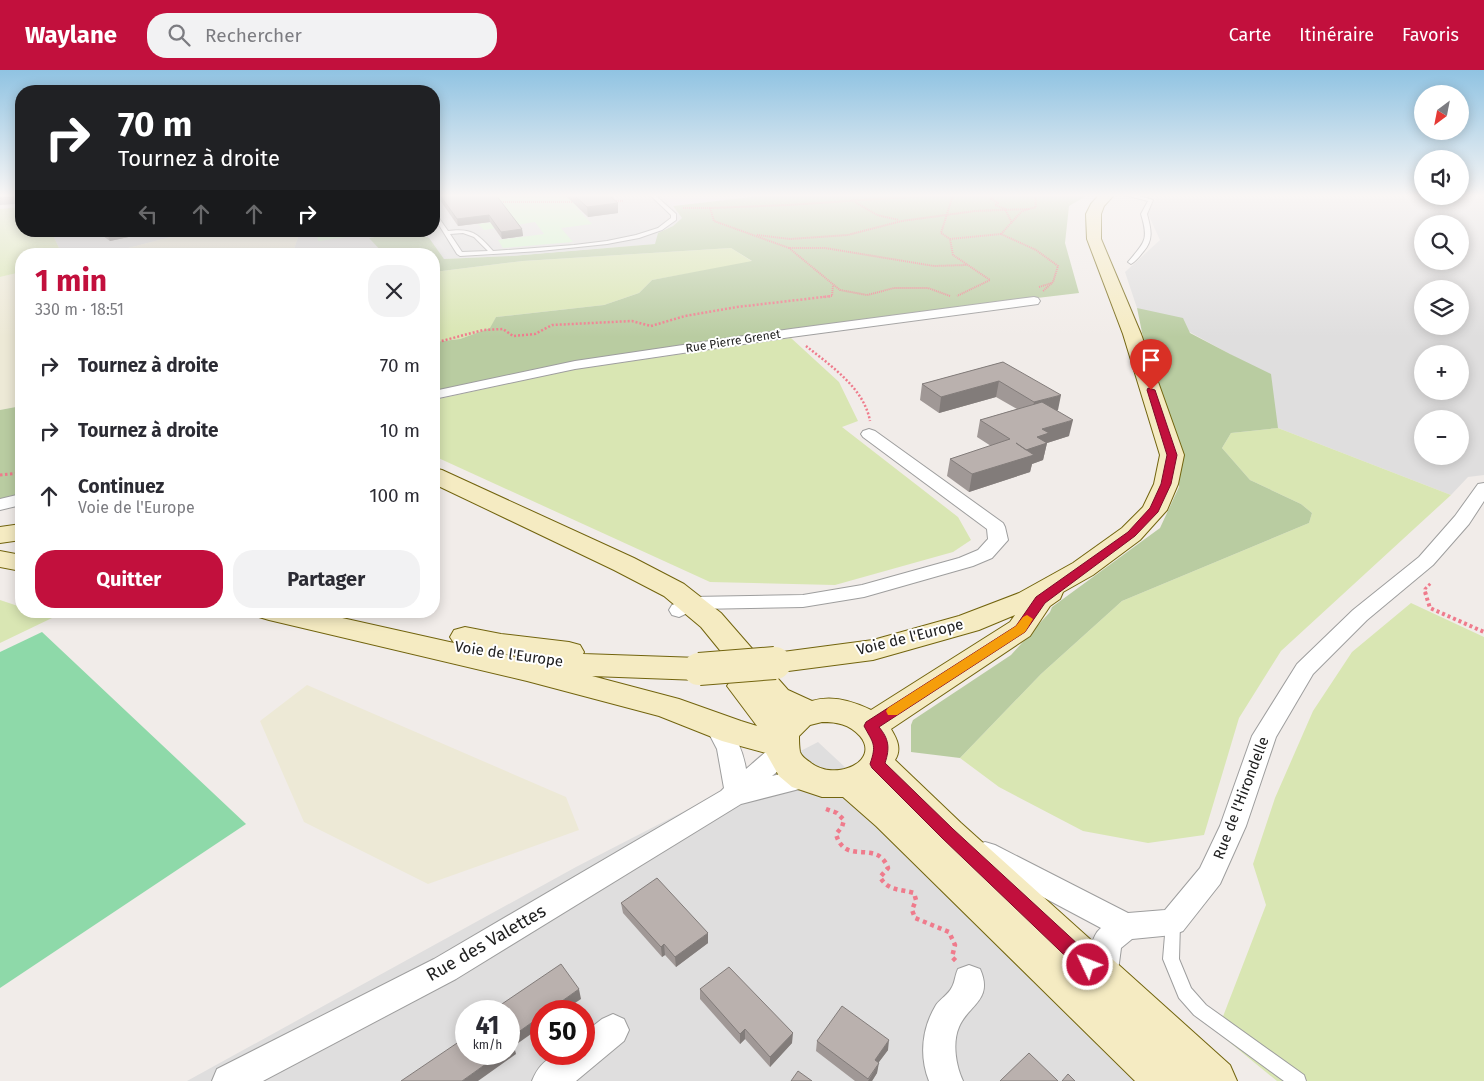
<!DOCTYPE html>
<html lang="fr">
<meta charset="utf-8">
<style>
:root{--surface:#fff;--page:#f2f2f3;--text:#2b2b33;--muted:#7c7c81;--accent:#c2103d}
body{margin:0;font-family:"Fira Sans",sans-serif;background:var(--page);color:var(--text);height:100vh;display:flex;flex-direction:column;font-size:19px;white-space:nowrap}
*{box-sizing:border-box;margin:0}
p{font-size:16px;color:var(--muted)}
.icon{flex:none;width:28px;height:28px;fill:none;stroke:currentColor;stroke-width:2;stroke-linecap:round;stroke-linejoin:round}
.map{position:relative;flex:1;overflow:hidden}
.details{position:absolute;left:15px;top:178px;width:425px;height:370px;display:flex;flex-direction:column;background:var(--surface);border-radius:20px;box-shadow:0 2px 12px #0003}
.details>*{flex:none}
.guide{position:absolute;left:15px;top:15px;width:425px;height:152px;border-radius:20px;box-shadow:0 2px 12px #0003;background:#202124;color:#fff;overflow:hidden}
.needle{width:32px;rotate:212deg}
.controls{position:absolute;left:1414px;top:15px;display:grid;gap:10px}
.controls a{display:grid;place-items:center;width:55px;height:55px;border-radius:50%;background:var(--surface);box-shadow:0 2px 12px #0003;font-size:25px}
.speed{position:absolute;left:455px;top:930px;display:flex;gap:10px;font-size:25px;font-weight:700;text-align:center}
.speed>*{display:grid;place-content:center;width:65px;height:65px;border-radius:50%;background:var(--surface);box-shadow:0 2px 12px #0003;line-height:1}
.speed small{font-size:12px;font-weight:400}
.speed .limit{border:8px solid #d22;background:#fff;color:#111}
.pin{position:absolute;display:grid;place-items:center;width:42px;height:42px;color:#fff;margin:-51px -21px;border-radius:50% 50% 50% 0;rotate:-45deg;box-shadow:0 0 5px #0007}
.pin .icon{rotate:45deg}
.me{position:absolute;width:55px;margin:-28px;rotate:313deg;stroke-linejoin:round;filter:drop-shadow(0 0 4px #0008)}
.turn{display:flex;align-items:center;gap:18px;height:105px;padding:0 20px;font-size:22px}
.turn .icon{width:65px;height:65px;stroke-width:2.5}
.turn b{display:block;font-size:35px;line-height:42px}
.lanes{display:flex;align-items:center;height:48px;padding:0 20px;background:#0003;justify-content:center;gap:25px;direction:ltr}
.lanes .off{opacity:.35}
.round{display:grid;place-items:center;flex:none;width:52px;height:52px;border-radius:20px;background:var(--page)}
.summary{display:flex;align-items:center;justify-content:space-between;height:85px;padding:0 20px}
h1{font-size:30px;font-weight:700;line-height:38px;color:var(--accent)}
.action{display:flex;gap:10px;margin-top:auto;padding:10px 20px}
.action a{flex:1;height:58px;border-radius:20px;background:var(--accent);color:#fff;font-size:20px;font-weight:700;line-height:58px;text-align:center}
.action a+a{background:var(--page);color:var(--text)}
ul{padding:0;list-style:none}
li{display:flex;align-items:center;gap:15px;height:65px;padding:0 20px}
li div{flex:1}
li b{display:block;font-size:19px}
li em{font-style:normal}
header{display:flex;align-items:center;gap:30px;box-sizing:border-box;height:70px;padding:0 25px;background:var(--accent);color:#fff}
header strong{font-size:24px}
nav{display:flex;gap:28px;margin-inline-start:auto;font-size:18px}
.search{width:350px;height:45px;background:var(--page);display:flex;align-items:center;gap:12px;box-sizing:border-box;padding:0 18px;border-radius:20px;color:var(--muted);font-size:19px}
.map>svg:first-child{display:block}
</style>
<header>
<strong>Waylane</strong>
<div class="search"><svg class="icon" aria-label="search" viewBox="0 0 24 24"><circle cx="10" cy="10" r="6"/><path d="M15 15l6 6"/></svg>Rechercher</div>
<nav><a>Carte</a><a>Itinéraire</a><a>Favoris</a></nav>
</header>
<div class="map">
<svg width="1484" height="1011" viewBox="0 0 1484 1011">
<rect width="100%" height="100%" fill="#f1ece9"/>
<!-- residential -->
<path fill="#dfdede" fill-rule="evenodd" d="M434 125H660L673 136 682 148 673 156 658 163 656 174 511 186 444 189 434 184H265L294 179 300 161H434Z
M1158 125H1484V405L1468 407 1451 425 1278 358 1257 299 1166 249 1137 238 1125 202 1160 170 1148 144 1154 130ZM1422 154H1460V191H1422ZM1422 219H1460V256H1422ZM1422 284H1460V321H1422ZM1422 349H1460V386H1422Z
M51 161H194L105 184H76L59 178Z
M818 672 1182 1011H187L576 797ZM466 941H509V984H466ZM541 941H584V984H541Z"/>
<!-- industrial -->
<path fill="#e8dbe9" d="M660 125H769L673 136Z"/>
<!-- farmland -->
<path fill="#ede9d6" d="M194 161H300L294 179 265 184H105Z
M21 202V336L0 340V207Z
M307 615 566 727 579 760 428 814 304 752 260 651Z"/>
<!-- grass -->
<path fill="#d9e6b3" d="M21 137V161H51L59 178 76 184H21V202L0 207V139Z
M731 178 753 192 652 210 639 223 604 235 496 247 491 258 460 269 434 272V202L523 191Z
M791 268 839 312 858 351 842 357 958 447 971 470 953 482 835 515 710 512 434 386V330L571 300Z
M1278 358 1451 425 1281 581 1239 648 1204 765 1148 773 1083 761 999 717 960 688 1041 604 1122 531 1309 453 1312 443 1301 434 1250 410 1222 378 1231 363Z
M0 530 21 537V541H33L52 548 0 573Z
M1411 533 1484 567V1011H1277L1217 962 1266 835 1253 794 1275 728 1313 641 1352 582Z"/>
<!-- forest -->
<path fill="#b9cca1" d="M769 125H1088L1069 136 1065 173 1079 223 917 242 576 292 434 321V272L460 269 490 258 496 247 604 235 639 223 652 210 752 191 731 178 523 191 434 202V184H384L369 168 412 161 429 168 444 189 511 186 655 174 658 163 673 156 682 148 673 136Z
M1137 238 1183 248 1190 263 1230 284 1271 304 1278 358 1231 363 1222 378 1250 410 1301 434 1312 443 1309 453 1122 531 1041 604 960 688 911 682V655L913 650 1011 585 1050 542 1052 537 1160 458 1179 417 1174 359 1144 272Z
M21 336V423L0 430V340Z"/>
<!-- park -->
<path fill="#d2f6cb" d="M434 125 448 132 502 125H596L605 134 577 138 592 154 561 158 573 172 503 178 498 170 544 164 535 152 484 160 478 154 494 152 446 132 434 133Z
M317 161H391L318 171Z"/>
<!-- pitch -->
<path fill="#8ed9a9" d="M42 562 246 754 0 918V582Z"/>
<!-- parking -->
<path fill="#ddd" d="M641 126 644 129 637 131 654 146 633 149 644 161 636 162 643 170 601 178 511 186V182L621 171 601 149 632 145 614 130Z
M445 133 449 142 442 147 451 159 478 157 497 178 447 182 433 163 427 161H434V135Z"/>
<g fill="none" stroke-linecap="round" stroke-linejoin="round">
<!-- lane casing -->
<g stroke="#9e9e9e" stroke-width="2">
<path id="lane" d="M650 125H655L676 144V150L662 160 639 168 607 174 540 181 460 186 457 184 434 147V141L448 161C472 158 478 164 493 181L574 175 607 171 636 165 658 158 671 148V145ZM463 163 474 167 488 181 462 182 450 164Z
M1125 125H1136L1153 130 1147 144C1151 159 1154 170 1143 182 1139 187 1136 191 1131 194L1128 192C1145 172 1149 170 1141 144L1148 131Z
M1173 846 1178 848 1180 853 1179 889 1191 918 1206 935 1304 1005 1306 1011H1284L1194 945 1179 928 1163 889 1166 853 1168 848Z"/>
</g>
<!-- street casing -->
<g stroke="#9e9e9e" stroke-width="2">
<path id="street" d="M1034 227 1038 228 1040 231 1038 234 791 267 575 299 434 329V321L575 291 791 259Z
M869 359 875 361 1003 453 1005 457 1008 470 992 488 973 496 864 527 803 537 696 539 679 547 672 545 669 540 672 535 692 527 803 525 862 515 959 488 978 480 988 469 987 459 863 367 861 364 863 361Z
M1484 413V431L1469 454 1433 495 1367 550 1313 604 1276 667 1246 756 1220 814 1183 861 1173 865 1132 869 1121 878 1117 908 1113 918 1102 922 1091 918C1090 915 1087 911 1087 907 1086 894 1091 865 1101 858L975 791 971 783 975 775 985 772 995 775 1128 843 1165 840 1200 798 1220 756 1252 666 1297 594 1353 540 1419 487 1455 446 1478 414Z
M21 424V435L0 440V429Z
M716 645 724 648C735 664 743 680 746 699 760 688 772 671 791 676L794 683 791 690 772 706 806 698 815 701 819 708 815 715 741 734 456 909 263 1011H212L217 999 434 889 721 721 724 718 717 679 704 654 708 648Z
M969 895 980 899C994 930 968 935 959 957 952 973 956 996 963 1011H929C919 986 922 958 936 935 940 929 949 924 952 917 955 912 955 905 958 899Z
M613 944 624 949 629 960 624 971 576 1011H532C543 984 558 984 584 984V963L602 949Z"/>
</g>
<!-- secondary casing -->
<g stroke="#72640e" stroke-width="2">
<path id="secondary" d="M1099 125H1114L1104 136 1101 144V169L1141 264 1184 385 1178 414 1167 440 1140 470 1093 505 1063 522 1060 529 1050 536 1030 566 891 659C897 669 902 679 895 690L961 753 1230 995 1237 1011H1135L876 756 843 727H822L792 717 779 706 766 683 722 671 659 646 527 611 269 550 259 547 255 541H311L454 573 450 567 454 560 465 557 501 564 569 572 580 575 584 582 583 584 699 588 710 592 714 599 710 606 699 610 592 606 679 629 741 651 757 656 727 616 732 608 741 606 701 557 664 526 614 500 434 414V398L442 400 634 488 684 514 721 543 762 590 764 586 775 583 873 570 959 546 1019 523 1073 493 1122 458 1143 437 1154 414 1160 385 1123 264 1087 169 1086 144 1091 134ZM1015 545 1010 552 871 640C853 631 831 625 812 631L788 620 773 603 873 590 979 560ZM503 584 534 588 532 591ZM822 652C837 652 849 654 860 666 881 691 836 712 811 693 807 690 802 687 800 682 799 677 799 671 799 666L810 655Z
M21 454V470L0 473V457Z
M0 481 21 485V501L0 497Z"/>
</g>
<!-- path-far4 -->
<path stroke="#ef7b8c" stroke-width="2" stroke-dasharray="1 1" stroke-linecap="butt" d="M871 125H876
M953 125 941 163 950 169 953 185 990 210 957 226
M992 125 991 129 998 133 995 135 1005 139 1012 153
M612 131H624
M497 132H575
M855 132 877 145 899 150
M683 138H710
M1001 164 1022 141 1036 137 1035 125
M757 165 790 169 848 165 902 151 975 141 1029 139
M950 169 1001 164 1036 180 1058 196 1053 212 1043 221
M789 178 714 151 710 138 789 135 936 125
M1039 217 1052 213
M950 226 928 218H894L867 225 840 220 789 178H825L934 196 967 195
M821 227 832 226 833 215"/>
<!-- path-far3 -->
<path stroke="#ef7b8c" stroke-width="2.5" stroke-dasharray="2 2" stroke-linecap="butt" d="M434 273 483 260 503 259 513 266 535 264 552 255 632 251 651 256 685 246 737 237 832 226
M806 276C831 296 864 318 870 351"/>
<!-- path-far2 -->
<path stroke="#ef7b8c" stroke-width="3" stroke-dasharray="2.5 2.5" stroke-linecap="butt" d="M0 405 21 403
M1426 524 1425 519 1432 512"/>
<!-- path-far1 -->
<path stroke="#ef7b8c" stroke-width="4" stroke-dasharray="3 3" stroke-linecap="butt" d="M1425 522 1430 538 1484 562"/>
<!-- path -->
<path stroke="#ef7b8c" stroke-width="4.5" stroke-dasharray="4 4" stroke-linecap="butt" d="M826 739 837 743 844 750 842 757 836 764C845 797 877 768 888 798L880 807C888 821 900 819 914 823L916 830 912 840 915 848 949 862 955 875 952 887 956 891"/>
<!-- lane -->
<use href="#lane" fill="#fff" fill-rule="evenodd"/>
<!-- street -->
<use href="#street" fill="#fff" fill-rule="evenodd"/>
<!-- secondary -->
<use href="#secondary" fill="#f5ebc2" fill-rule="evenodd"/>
<!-- secondary-bridge casing -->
<g stroke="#72640e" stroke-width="34" stroke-linecap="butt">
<path id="secondary-bridge" d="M699 599 775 593"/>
</g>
<!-- secondary-bridge -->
<use href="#secondary-bridge" stroke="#f5ebc2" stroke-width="32"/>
</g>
<!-- wall -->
<path fill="#a09896" d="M0 125H21L15 134 0 135Z
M434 125H496L522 159 523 166 502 169 490 152 458 156 440 130 434 131Z
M565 125H619L610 126 618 133V143L588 147Z
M96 161H136L138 165 110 171Z
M1003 292 1058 340 1057 341 1069 366 1047 373 1043 390 1032 394 1030 402 969 422 947 406 950 389 991 376 977 367 980 350 1017 339 996 327 939 343 920 330 922 314Z
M621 833 708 873 676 897 665 885 662 887 623 843Z
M700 919 792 973 770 997 745 969 740 974 700 929Z
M817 971 888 980 878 993 877 1003 872 1011H855L816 981Z"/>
<!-- shaded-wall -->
<path fill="#827c7a" d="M15 125H21V129L15 134 13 127Z
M434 125H439L440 130 434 131Z
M618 133V143L588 147 587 137Z
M489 145 490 152 458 156 457 149Z
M522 159 523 166 502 169 501 162Z
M119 161H136L138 165 110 171 107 164Z
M999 311 996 327 939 343 941 327Z
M1061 325 1058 340 1031 348 1034 332Z
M1073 350 1069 366 1047 373 1043 390 1032 394 1030 402 969 422 972 404 1037 367 1042 359Z
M708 863V873L676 897 675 887Z
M664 874 665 885 662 887 661 877Z
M579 919 581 929 563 941H548Z
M541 946V957L514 976 516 984 478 1011H462L500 984H509L510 968Z
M745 959V969L740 974V964Z
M793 963 792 973 770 997V987Z
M889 970 888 980 873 1000 875 990Z
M879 993 877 1003 872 1011H868Z"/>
<!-- building -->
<path fill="#bab1ae" stroke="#827c7a" d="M0 125H15L13 127 0 128Z
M440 125H496L522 159 501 162 489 145 457 149Z
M574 125H609L618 133 587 137Z
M103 161H119L107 164Z
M1003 292 1061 325 1034 332 999 311 941 327 922 314Z
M1042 332 1073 350 1042 359 1049 363 1037 367 1047 373 1026 380 1016 373 1034 385 972 404 950 389 1010 369 980 350Z
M657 808 708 863 675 887 664 874 661 877 621 833Z
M561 894 579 919 548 941H541V946L510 968 514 974 509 978V941H494L493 940Z
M729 897 793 963 770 987 745 959 740 964 700 919Z
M842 936 889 970 875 990 879 993 868 1009 817 971Z
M466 967V984H500L462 1011H401Z
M1029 983 1058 1011H1000Z
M798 1001 812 1011H791Z
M1068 1004 1075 1011H1062Z"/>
<!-- sky -->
<linearGradient id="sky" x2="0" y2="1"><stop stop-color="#90c3e2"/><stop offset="0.47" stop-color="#f9f6f5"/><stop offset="1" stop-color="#f9f6f5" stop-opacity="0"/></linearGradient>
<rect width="1484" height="267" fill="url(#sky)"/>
<!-- route -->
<path fill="#c2103d" stroke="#7e0a28" d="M1148 318 1155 320 1177 385 1171 414 1158 442 1135 466 1045 533 1025 562 879 657C889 669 890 678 885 693L953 759 1094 889 1096 895 1094 901 1088 903 1081 901 942 768 872 698 870 694C877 674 873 673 864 656L866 652 1016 556 1036 527 1128 462 1150 438 1161 414 1167 385 1147 320Z"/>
<!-- slow -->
<path fill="#f59e0b" d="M1027 545 1033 549 1025 562 897 645H888L886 641 888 638 1016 556 1023 547Z"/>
<g text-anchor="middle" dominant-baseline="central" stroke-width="4" stroke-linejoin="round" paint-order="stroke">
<!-- far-street labels -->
<g font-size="12" fill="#212121" stroke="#fff">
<text transform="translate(733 271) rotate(-9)">Rue Pierre Grenet</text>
</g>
<!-- street labels -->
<g font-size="15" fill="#212121" stroke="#fff">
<text transform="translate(910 567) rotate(-14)">Voie de l'Europe</text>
<text transform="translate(509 584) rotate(8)">Voie de l'Europe</text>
<text transform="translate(1241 728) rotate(-69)">Rue de l'Hirondelle</text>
</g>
<!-- near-street labels -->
<g font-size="18" fill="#212121" stroke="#fff">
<text transform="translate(486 873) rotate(-30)">Rue des Valettes</text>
</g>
</g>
</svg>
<div class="controls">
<a><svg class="needle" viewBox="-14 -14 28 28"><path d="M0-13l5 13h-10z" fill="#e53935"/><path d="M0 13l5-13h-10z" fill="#7c7c81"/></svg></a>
<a><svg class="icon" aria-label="sound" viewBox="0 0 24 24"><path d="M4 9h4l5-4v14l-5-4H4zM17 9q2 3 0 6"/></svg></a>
<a><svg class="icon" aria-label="search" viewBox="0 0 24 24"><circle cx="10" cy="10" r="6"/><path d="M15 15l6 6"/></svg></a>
<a><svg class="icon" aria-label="layers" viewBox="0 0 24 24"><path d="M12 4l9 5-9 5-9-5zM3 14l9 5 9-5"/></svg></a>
<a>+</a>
<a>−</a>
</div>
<div class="speed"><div>41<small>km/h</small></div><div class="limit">50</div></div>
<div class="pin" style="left:1151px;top:320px;background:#d93025"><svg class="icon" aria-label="arrive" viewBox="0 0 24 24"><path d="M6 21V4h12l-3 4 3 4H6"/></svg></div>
<svg class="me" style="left:1088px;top:895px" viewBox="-20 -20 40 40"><circle r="17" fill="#c2103d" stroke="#fff" stroke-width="3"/><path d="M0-11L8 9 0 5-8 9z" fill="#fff"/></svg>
<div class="guide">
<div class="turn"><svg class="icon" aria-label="right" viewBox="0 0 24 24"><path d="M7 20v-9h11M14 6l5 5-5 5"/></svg><div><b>70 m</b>Tournez à droite</div></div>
<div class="lanes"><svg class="icon off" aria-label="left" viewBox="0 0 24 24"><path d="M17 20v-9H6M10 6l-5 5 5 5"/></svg><svg class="icon off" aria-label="ahead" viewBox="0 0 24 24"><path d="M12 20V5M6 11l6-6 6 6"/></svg><svg class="icon off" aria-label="ahead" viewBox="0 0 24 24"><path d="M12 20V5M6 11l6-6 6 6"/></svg><svg class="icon" aria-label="right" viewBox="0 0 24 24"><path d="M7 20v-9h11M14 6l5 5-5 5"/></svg></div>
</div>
<section class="details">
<div class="summary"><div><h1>1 min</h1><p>330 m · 18:51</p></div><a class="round"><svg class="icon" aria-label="close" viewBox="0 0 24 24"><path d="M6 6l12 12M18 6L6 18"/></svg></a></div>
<ul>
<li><svg class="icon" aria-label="right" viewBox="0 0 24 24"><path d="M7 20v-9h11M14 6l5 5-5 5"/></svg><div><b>Tournez à droite</b></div><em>70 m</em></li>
<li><svg class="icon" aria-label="right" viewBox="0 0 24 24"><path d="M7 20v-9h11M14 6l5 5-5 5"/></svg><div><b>Tournez à droite</b></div><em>10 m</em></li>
<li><svg class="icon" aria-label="ahead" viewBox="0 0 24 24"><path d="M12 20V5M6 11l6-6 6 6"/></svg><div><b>Continuez</b><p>Voie de l'Europe</p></div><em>100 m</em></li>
</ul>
<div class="action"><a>Quitter</a><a>Partager</a></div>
</section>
</div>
